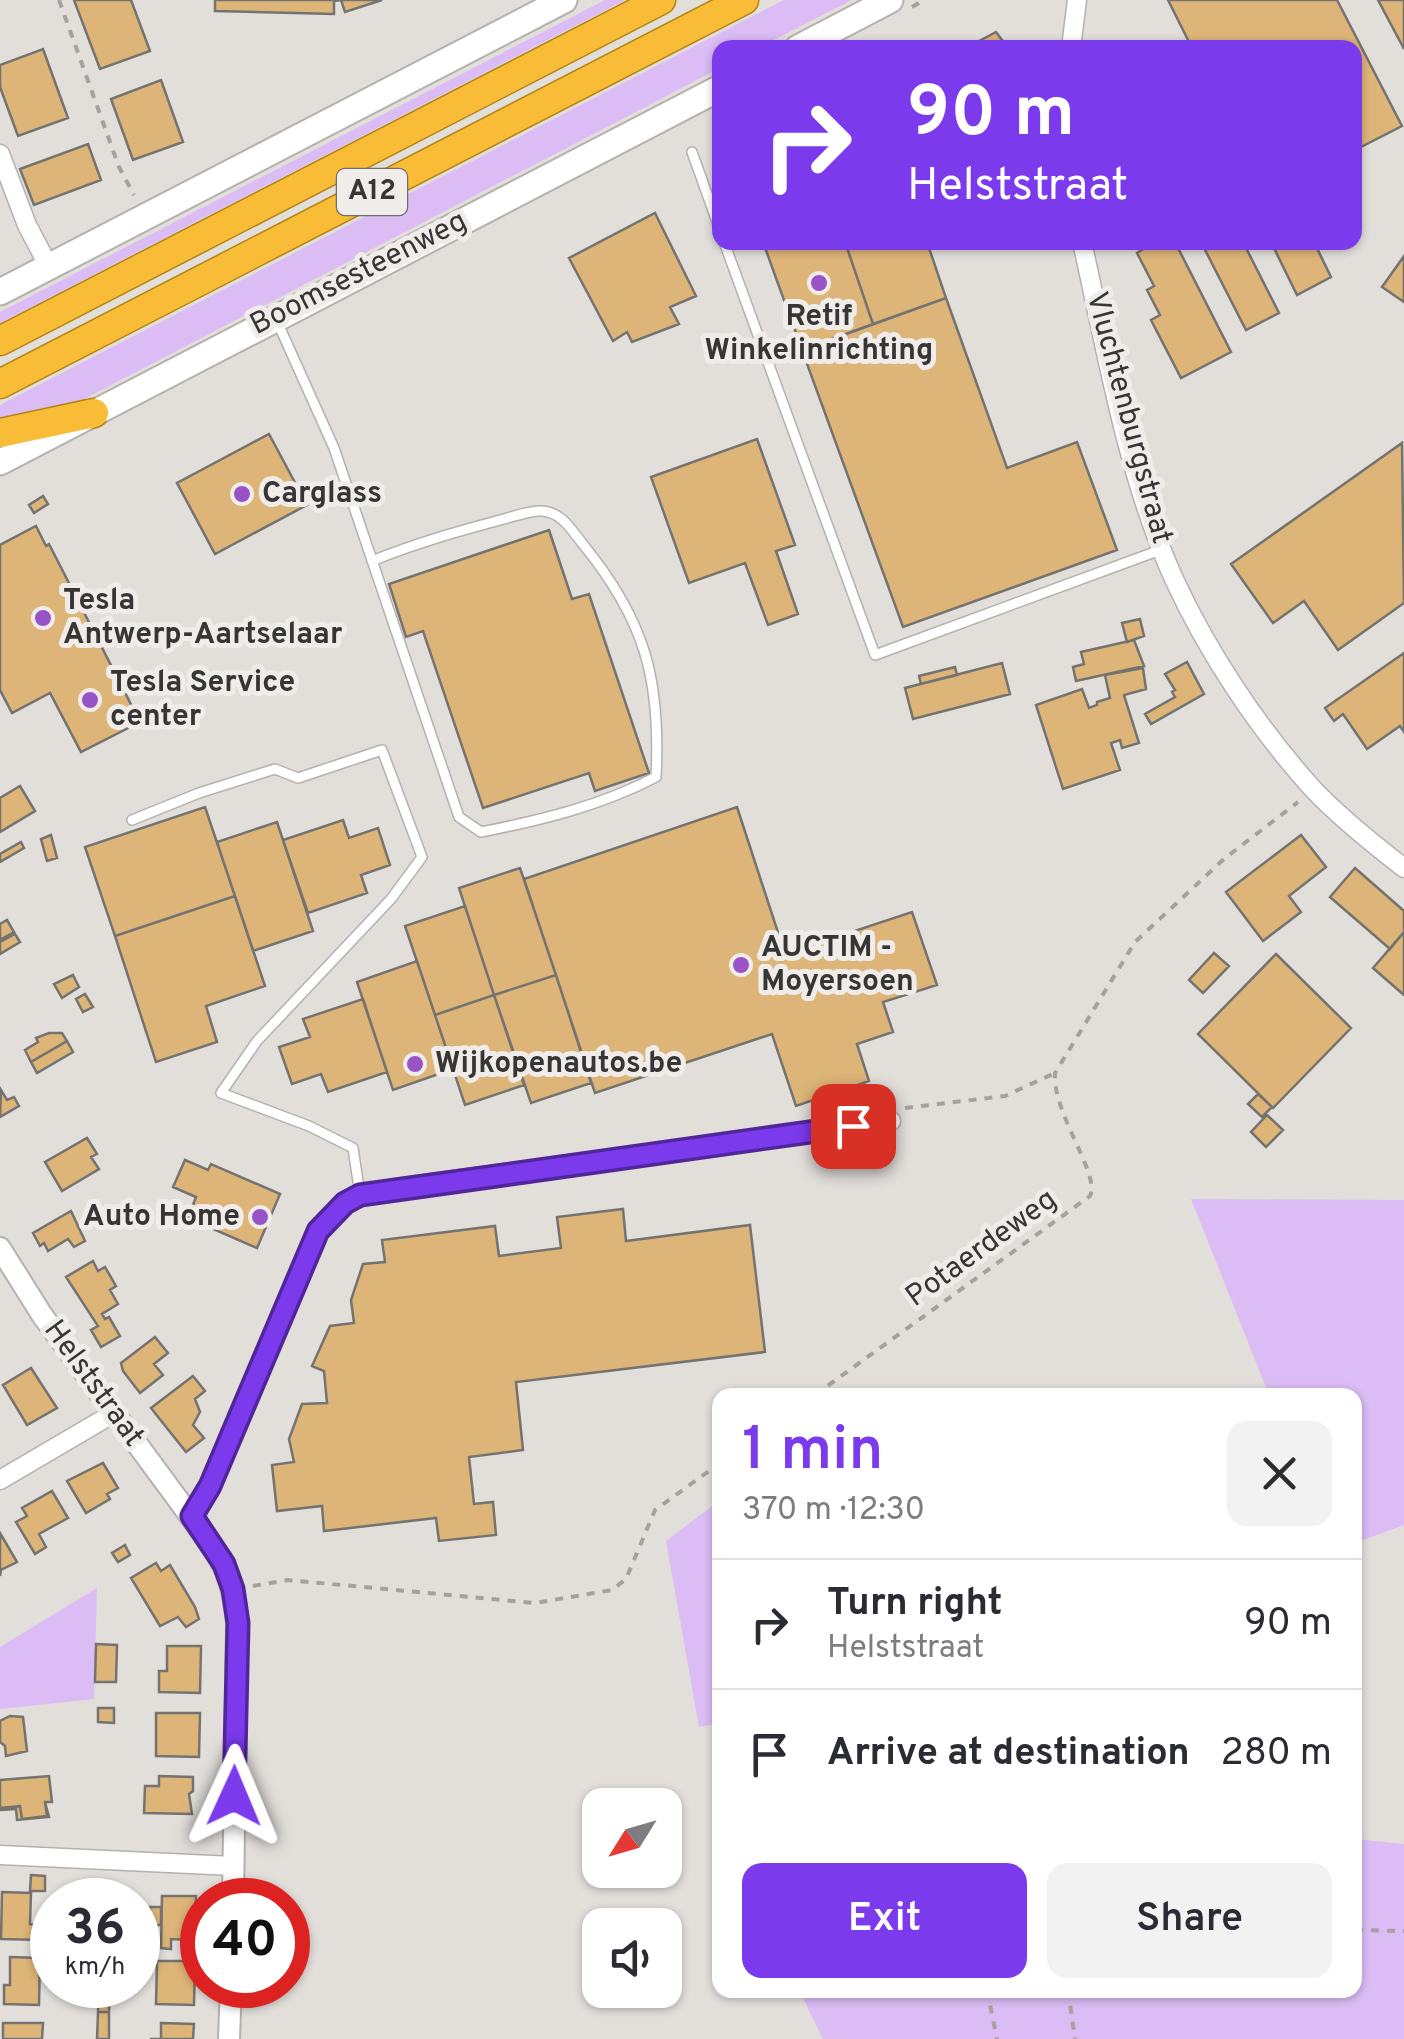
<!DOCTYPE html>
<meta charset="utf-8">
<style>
:root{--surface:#fff;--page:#f2f2f3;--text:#2b2b33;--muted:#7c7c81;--line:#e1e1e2;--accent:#7c3aed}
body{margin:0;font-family:Overpass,sans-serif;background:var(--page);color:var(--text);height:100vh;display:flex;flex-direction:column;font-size:38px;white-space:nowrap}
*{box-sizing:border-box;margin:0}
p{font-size:32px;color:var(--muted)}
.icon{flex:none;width:55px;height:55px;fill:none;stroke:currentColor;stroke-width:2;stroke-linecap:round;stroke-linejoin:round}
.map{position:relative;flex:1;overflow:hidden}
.panel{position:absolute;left:712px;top:1388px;width:650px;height:610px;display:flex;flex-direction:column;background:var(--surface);border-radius:20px;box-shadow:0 2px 8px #0004}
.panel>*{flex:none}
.banner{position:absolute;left:712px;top:40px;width:650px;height:210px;border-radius:20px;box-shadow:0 2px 8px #0004;background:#7c3aed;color:#fff;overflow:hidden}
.needle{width:65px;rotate:233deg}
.fabs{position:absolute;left:582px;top:1788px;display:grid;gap:20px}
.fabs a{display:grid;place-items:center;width:100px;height:100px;border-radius:20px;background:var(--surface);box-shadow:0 2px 8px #0004;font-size:50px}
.speed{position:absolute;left:30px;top:1878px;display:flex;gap:20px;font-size:50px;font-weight:700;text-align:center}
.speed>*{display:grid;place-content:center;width:130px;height:130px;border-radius:50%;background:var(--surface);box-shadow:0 2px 8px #0004;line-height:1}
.speed small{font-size:25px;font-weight:400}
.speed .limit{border:15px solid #d22;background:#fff;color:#111}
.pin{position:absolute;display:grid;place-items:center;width:85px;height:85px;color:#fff;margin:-42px;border-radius:20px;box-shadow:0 5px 15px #0006}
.me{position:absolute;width:110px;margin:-55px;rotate:1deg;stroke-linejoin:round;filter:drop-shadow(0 0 8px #0008)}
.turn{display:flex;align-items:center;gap:35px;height:210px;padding:0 30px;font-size:45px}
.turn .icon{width:130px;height:130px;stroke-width:2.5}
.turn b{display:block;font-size:70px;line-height:85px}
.round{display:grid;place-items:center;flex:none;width:105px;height:105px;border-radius:20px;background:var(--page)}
.headline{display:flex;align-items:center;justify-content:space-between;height:170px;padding:0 30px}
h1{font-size:60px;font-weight:600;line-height:75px;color:var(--accent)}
.button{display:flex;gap:20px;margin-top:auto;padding:20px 30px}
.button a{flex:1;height:115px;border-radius:20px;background:var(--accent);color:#fff;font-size:40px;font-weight:600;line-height:115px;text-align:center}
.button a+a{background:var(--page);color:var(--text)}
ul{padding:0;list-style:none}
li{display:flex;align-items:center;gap:30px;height:130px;padding:0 30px;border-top:2px solid var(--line)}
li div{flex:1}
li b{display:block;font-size:38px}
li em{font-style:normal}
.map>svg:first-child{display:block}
</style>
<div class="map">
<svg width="1404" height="2039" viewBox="0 0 1404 2039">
<rect width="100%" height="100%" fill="#e2dfdb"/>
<!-- green -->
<path fill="#dbbcf5" d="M605 0H625L0 323V312Z
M784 0H852L760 47 720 48V68L67 408 0 426V405Z
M1191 1199 1404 1200V1525L1355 1543V1395H1269Z
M720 1500V1723L699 1727 666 1541Z
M97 1588 94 1699 0 1709V1647Z
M1355 1839 1404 1844V2039H823L799 1990H1355Z"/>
<!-- building -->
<path fill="#deb578" stroke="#757370" stroke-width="2.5" d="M74 0H131L150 51 100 69Z
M215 0H382L345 12 341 0 334 1V14L215 11Z
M1168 0H1337L1402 126 1355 150V48H1192Z
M1378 0H1404V49Z
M996 32 1008 48H966L983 39Z
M43 49 68 118 18 136 0 87V65Z
M161 80 183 142 133 160 111 99Z
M88 144 101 180 34 205 20 169Z
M655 213 696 296 670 307 679 324 632 342 627 332 613 341 569 258Z
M763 242H845L873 324 802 350Z
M845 242H927L946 298 873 324Z
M1142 242H1175L1231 352 1181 378 1151 320 1160 315 1147 290 1154 286 1137 253 1145 248Z
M1201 242H1243L1279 313 1246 330Z
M1271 242H1314L1331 277 1297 295Z
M1404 256V302L1382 287Z
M946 298 1007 468 1077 442 1117 550 903 627 802 350Z
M269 434 307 505 215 554 177 483Z
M757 439 795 545 776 551 798 614 768 625 745 563 689 583 651 477Z
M1402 443 1404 603 1338 650 1304 601 1273 623 1231 564Z
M43 496 48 504 34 513 29 505Z
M36 526 46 546 49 544 140 722 81 752 50 693 12 713 0 690V545Z
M549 530 572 599 589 594 649 773 595 791 589 773 483 808 423 631 406 637 389 584Z
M1140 619 1144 636 1127 642 1122 623Z
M1134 640 1144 666 1076 681 1073 667 1084 664 1081 652Z
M1404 653V732L1400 726 1367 749 1343 714 1334 721 1325 708Z
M1187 662 1204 694 1151 724 1145 714 1175 697 1172 692 1175 690 1165 674Z
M1002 663 1010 694 913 719 905 688Z
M955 667 957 675 921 684 919 676Z
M1143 668 1146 689 1124 695 1139 743 1122 748 1120 740 1111 743 1120 770 1063 789 1036 705 1082 689 1089 708 1097 705V702L1110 698 1105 675Z
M20 786 35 811 0 832V798Z
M205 807 235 896 115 936 85 847Z
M737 807 785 954 912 912 937 985 883 1002 893 1032 857 1044 869 1081 849 1088 851 1095 837 1100 834 1093 796 1106 772 1034 595 1093 524 879Z
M343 820 349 838 378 828 390 865 361 875 367 893 308 913 283 840Z
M277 822 313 931 253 951 217 842Z
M51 835 57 858 47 861 41 839Z
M1301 835 1326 867 1289 896 1301 912 1263 941 1226 892Z
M21 842 24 848 0 862V854Z
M520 868 556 975 494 995 459 888Z
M1355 868 1404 911V932L1390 949 1330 897Z
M235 896 265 986 206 1006 217 1042 156 1062 115 936Z
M465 906 494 995 435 1015 405 926Z
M7 920 14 932 0 940V924Z
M1404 932V995L1373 968Z
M15 934 20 942 0 954V942Z
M1214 953 1229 966 1203 993 1189 980Z
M1276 954 1351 1028 1273 1108 1198 1034Z
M417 961 453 1069 393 1090 357 982Z
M73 975 79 987 62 998 54 984Z
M556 975 591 1083 531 1103 494 995Z
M85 994 93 1007 83 1012 76 999Z
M494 995 524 1085 465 1105 435 1015Z
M363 999 387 1072 328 1092 321 1074 292 1084 279 1047 310 1037 303 1019Z
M49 1033H62L67 1041 31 1062 25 1050 38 1042 36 1038Z
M67 1041 73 1052 37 1073 31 1062Z
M1 1090 7 1100 14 1097 19 1106 0 1117Z
M1258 1094 1272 1107 1262 1117 1248 1104Z
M1267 1115 1283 1130 1266 1147 1251 1132Z
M87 1138 97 1154 91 1157 99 1169 62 1191 45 1162Z
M185 1160 208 1170 211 1164 280 1194 257 1248 188 1218 196 1197 173 1187Z
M623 1209 626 1241 750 1225 765 1352 516 1382 523 1450 469 1457 474 1504 493 1502 496 1535 439 1541 436 1518 324 1531 322 1506 277 1511 272 1465 294 1462 289 1439 302 1404 327 1403 324 1371 312 1366 330 1326 354 1323 351 1300 363 1264 385 1262 382 1240 495 1226 499 1256 561 1248 557 1217Z
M71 1211 85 1241 74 1247 68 1239 48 1251 44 1243 40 1246 33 1233Z
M93 1261 98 1271 105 1267 116 1286 110 1290 118 1304 102 1314 105 1319 109 1317 120 1336 101 1347 91 1330 98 1326 66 1277Z
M155 1337 168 1353 154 1364 163 1375 140 1393 123 1371 121 1363Z
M31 1368 57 1408 27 1425 3 1385Z
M193 1376 205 1391 195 1399 200 1412 193 1425 204 1438 186 1452 151 1408Z
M103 1463 118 1488 107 1494 110 1499 86 1513 67 1481Z
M52 1491 68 1518 39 1534 46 1547 35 1554 16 1522 27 1516 22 1508Z
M0 1533 17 1562 1 1570 0 1576Z
M125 1545 130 1555 118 1562 112 1553Z
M156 1563 161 1571 170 1565 195 1607 199 1619 186 1627 178 1617 160 1626 131 1578Z
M96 1644 117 1645 116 1682H95Z
M167 1646H201L200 1693 159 1692V1671H167Z
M98 1708H114V1723L98 1722Z
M156 1713H200L199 1757 156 1756Z
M10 1716 23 1717 27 1751 6 1756 5 1746 0 1742V1721Z
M49 1776 52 1802H45L47 1816 22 1819 20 1806 0 1808V1780Z
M159 1776 193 1777V1791L189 1794 192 1814 144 1813 145 1786H159Z
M45 1802 49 1817 17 1820 16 1809 0 1810 20 1806 22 1819 47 1816Z
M31 1875 45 1876V1891H30Z
M2 1892 31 1893 30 1924 41 1925 40 1940 1 1939Z
M162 1896H196L195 1921 189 1920V1940L171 1939V1949L161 1948Z
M150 1907H161V1925H150Z
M10 1957 40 1958 39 2005 4 2004V1985H10Z
M40 1959H50V1976L39 1975Z
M157 1961H195L194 2005 156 2004Z
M99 1985H110L109 2012H98Z
M98 2012H109V2039H97Z
M3 2023H43L42 2039H3Z
M161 2023 194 2024 193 2039H150H161Z"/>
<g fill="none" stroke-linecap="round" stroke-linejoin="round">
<!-- service casing -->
<g stroke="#b4b1ae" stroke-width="12">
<path id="service" d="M692 152 720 230
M724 242 875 655 1163 549
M276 319 334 448 459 817 481 832C542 820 600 806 656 777 661 679 645 620 582 543 571 529 561 512 542 511 531 510 515 516 504 519 459 531 416 543 372 561
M132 820 199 793 275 769 298 778 382 750 422 857 391 899 257 1041 221 1093 309 1126 353 1148 360 1195"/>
</g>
<!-- minor casing -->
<g stroke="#b4b1ae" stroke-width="21">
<path id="minor" d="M1071 48 1077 0
M0 154 27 225 49 267
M1082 242C1107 353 1127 476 1174 579 1208 653 1258 728 1312 788 1339 817 1373 844 1404 868
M0 1480 114 1413
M192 1516 209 1486 318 1231C346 1201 355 1196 395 1188L891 1121
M0 1855 233 1866"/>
</g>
<!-- tertiary casing -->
<g stroke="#b4b1ae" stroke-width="24">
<path id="tertiary" d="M0 1248 42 1315 210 1543C228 1569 234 1592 237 1623L233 1900
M229 2039 231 1985"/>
</g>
<!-- secondary casing -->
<g stroke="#b4b1ae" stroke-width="29">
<path id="secondary" d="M798 48 890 0
M0 292 564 0
M0 462 720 88"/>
</g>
<!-- trunk casing -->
<g stroke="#b48315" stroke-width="31">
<path id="trunk" d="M0 341 661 0
M0 384 744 0
M0 433 94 413"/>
</g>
<!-- path -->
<path stroke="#a4a19f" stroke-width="4" stroke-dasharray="8 8" stroke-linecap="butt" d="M59 0 119 167 134 195
M912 7 924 0
M905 1108 1005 1096 1055 1073
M815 1395 1090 1196C1101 1175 1052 1113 1055 1073L1135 942 1224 859 1298 802
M253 1586 288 1580 535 1603 612 1590 626 1579 655 1510 720 1463
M1355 1930 1404 1931
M987 1990 997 2039
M1068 1990 1075 2039"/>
<!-- service -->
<use href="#service" stroke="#fff" stroke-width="9"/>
<!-- minor -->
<use href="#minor" stroke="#fff" stroke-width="18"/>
<!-- tertiary -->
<use href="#tertiary" stroke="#fff" stroke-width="20"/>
<!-- secondary -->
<use href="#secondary" stroke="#fff" stroke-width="25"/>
<!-- trunk -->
<use href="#trunk" stroke="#f8bc36" stroke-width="28"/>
</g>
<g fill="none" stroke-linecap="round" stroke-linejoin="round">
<!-- route casing -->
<g stroke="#51269a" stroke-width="25">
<path id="route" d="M234 1796 238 1623 233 1589 224 1564 192 1516 210 1486 318 1231 345 1203 360 1195 853 1126"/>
</g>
<!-- route -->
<use href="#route" stroke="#7c3aed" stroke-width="18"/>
</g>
<!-- markers -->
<g fill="#9853c7" stroke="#efece9" stroke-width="4">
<circle cx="819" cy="283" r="10"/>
<circle cx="242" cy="494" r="10"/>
<circle cx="43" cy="618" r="10"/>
<circle cx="90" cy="700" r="10"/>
<circle cx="741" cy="965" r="10"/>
<circle cx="415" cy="1064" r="10"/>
<circle cx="260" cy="1217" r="10"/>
</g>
<g text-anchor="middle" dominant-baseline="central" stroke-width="10" stroke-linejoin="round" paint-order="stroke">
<!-- shield labels -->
<rect fill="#efece9" stroke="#6e6d6b" stroke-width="2.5" x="337" y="169" width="70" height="46" rx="8"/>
<g font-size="28" font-weight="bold" fill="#373635">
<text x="372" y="192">A12</text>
</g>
<!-- street labels -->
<g font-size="30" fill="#373635" stroke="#efece9">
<text transform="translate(359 274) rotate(-27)">Boomsesteenweg</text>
<text transform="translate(1128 418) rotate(75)">Vluchtenburgstraat</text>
<text transform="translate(982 1249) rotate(-36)">Potaerdeweg</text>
<text transform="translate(93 1384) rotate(54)">Helststraat</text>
</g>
<!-- poi labels -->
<g font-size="30" font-weight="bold" fill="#373635" stroke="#efece9" text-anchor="start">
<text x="819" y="317" text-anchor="middle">Retif<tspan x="819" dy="34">Winkelinrichting</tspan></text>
<text x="262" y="494">Carglass</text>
<text x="63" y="601">Tesla<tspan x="63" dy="34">Antwerp-Aartselaar</tspan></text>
<text x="110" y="683">Tesla Service<tspan x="110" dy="34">center</tspan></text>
<text x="761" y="948">AUCTIM -<tspan x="761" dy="34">Moyersoen</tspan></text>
<text x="435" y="1064">Wijkopenautos.be</text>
<text x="240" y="1217" text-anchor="end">Auto Home</text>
</g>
</g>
</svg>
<div class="fabs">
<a><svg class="needle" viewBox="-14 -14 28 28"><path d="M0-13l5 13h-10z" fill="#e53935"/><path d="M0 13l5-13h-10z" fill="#7c7c81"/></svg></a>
<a><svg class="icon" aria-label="sound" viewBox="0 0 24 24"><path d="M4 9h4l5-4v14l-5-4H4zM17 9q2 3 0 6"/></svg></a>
</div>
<div class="speed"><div>36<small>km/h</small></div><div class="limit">40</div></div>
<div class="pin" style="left:853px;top:1126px;background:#d93025"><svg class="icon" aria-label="arrive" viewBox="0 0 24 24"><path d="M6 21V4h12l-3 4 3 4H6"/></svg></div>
<svg class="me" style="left:234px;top:1796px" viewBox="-20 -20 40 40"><path d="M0-17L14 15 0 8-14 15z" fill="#7c3aed" stroke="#fff" stroke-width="4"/></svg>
<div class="banner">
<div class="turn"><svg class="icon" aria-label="right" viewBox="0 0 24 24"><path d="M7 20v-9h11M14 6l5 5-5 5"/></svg><div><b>90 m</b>Helststraat</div></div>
</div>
<section class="panel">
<div class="headline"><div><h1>1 min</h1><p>370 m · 12:30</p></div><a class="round"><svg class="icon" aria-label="close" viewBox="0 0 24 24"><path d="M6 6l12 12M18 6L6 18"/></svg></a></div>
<ul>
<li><svg class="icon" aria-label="right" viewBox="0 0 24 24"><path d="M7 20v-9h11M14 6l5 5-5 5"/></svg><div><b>Turn right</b><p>Helststraat</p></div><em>90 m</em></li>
<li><svg class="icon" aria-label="arrive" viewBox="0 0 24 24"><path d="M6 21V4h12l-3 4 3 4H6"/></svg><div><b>Arrive at destination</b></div><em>280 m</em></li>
</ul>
<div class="button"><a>Exit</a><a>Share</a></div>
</section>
</div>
